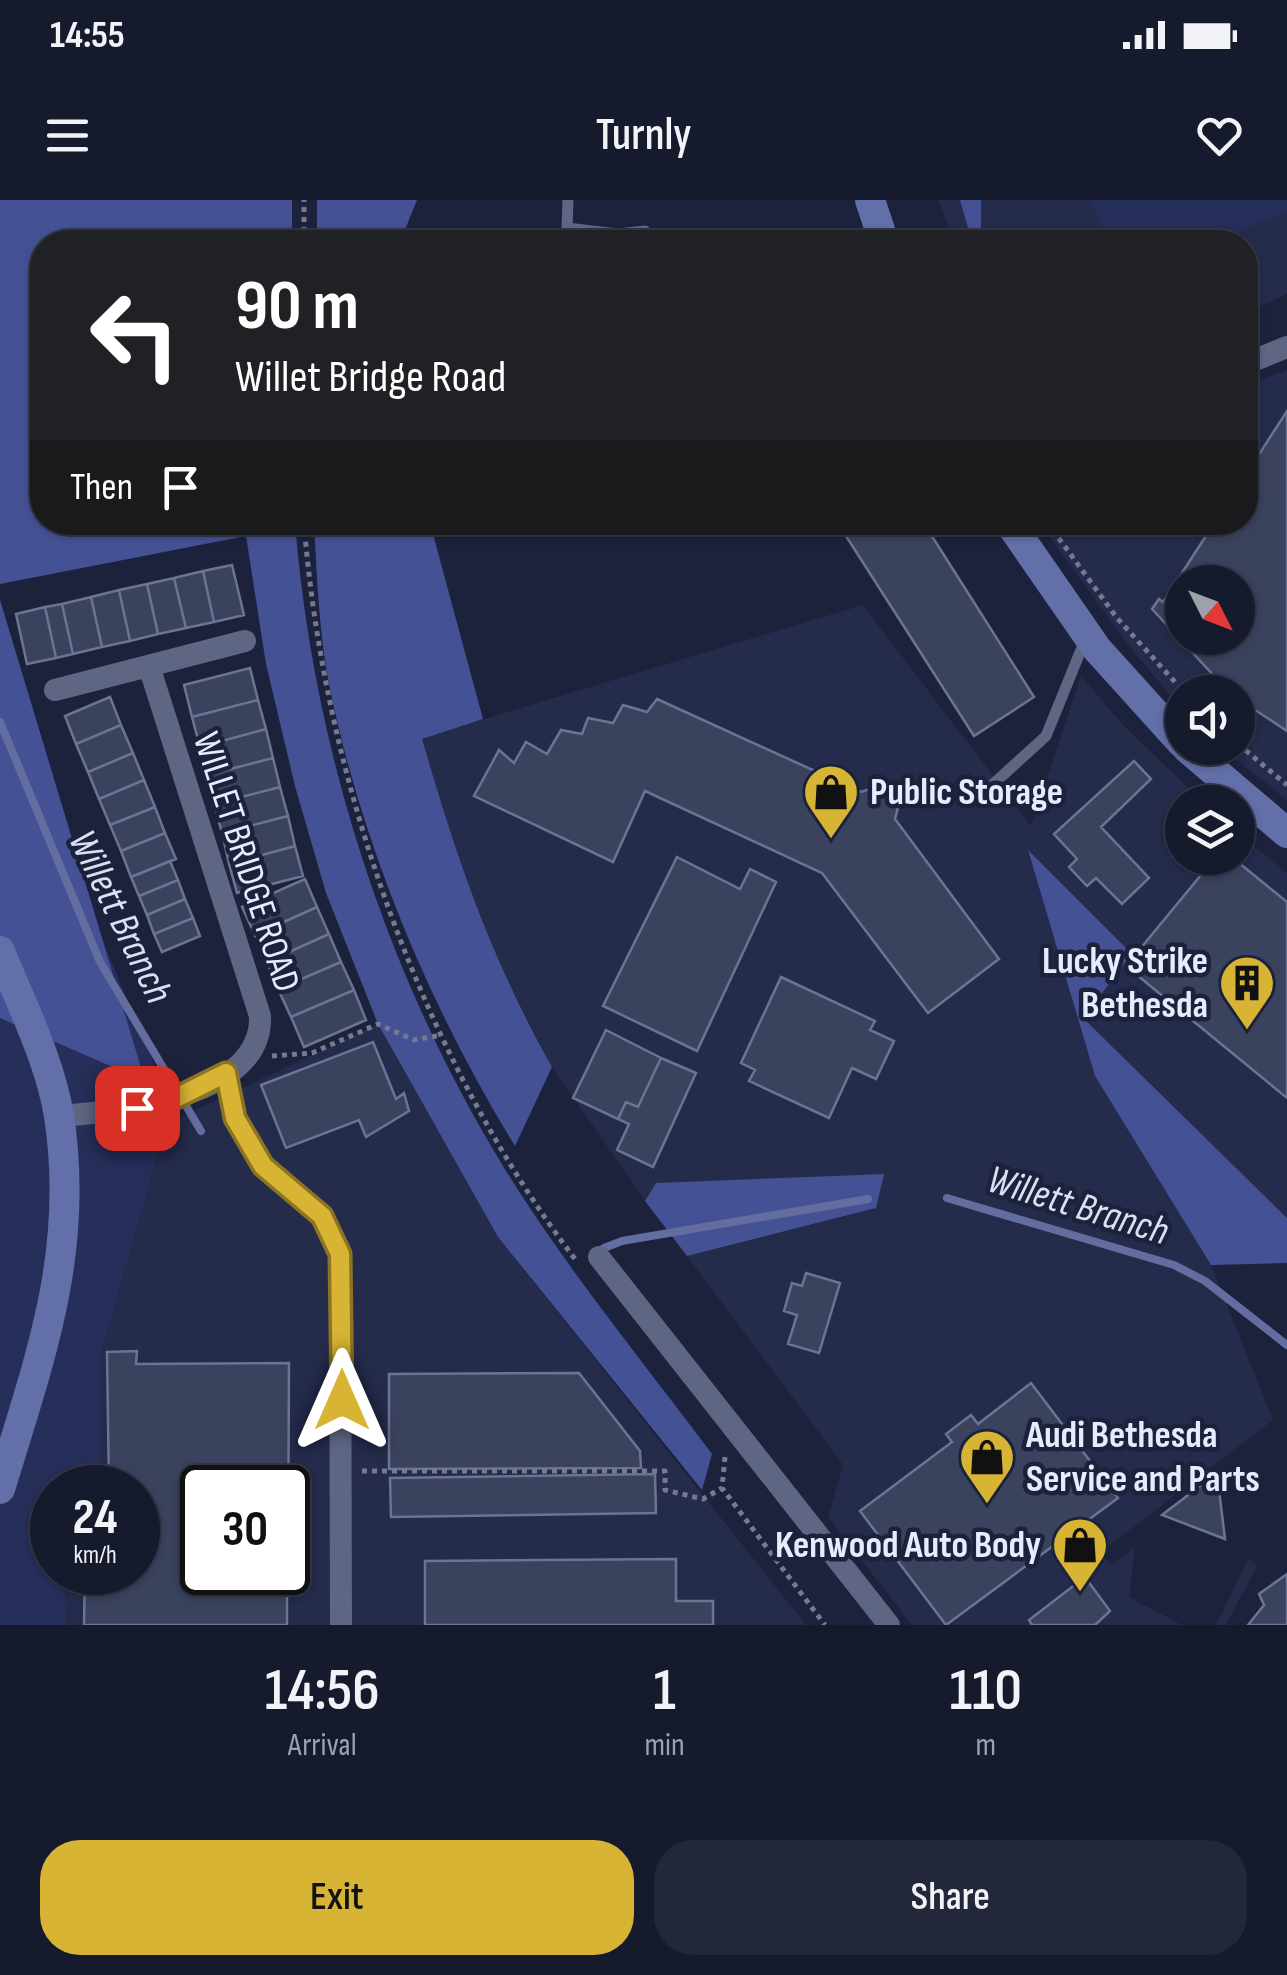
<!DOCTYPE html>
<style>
:root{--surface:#151a2d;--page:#222739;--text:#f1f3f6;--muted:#9da1aa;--line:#343849;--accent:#d7b434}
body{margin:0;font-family:"Sofia Sans Condensed",sans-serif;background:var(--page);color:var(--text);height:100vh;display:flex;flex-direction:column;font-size:38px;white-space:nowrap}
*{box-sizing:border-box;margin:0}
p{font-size:32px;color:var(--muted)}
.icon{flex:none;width:55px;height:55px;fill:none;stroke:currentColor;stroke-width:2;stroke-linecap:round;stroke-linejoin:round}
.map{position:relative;height:1425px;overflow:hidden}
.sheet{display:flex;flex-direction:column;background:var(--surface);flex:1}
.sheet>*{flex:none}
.banner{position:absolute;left:30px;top:30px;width:1228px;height:305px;border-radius:40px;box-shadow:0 2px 8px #0004,0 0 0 2px var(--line);background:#202124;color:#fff;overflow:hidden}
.needle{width:65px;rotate:132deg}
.fabs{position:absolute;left:1165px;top:365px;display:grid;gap:20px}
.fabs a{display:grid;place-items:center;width:90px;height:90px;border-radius:50%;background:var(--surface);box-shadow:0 2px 8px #0004,0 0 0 2px var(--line);font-size:50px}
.speed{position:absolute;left:30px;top:1265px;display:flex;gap:20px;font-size:50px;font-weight:700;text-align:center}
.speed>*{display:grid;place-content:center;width:130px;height:130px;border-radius:50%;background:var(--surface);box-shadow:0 2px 8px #0004,0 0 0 2px var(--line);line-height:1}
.speed small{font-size:25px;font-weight:400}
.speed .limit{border:5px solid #111;border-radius:15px;background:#fff;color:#111}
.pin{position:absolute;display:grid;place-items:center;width:85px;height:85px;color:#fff;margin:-42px;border-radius:20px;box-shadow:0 5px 15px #0006}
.me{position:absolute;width:110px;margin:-55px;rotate:0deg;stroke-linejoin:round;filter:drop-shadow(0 0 8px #0008)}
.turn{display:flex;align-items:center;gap:35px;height:210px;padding:0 40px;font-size:45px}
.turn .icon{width:130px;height:130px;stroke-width:2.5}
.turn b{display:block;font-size:70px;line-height:85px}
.then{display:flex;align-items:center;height:95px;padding:0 40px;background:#0003;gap:20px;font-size:38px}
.eta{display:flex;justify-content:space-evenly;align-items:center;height:170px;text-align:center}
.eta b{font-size:60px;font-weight:600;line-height:70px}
.cta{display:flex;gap:20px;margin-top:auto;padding:20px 40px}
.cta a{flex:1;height:115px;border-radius:40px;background:var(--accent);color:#111;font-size:40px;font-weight:600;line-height:115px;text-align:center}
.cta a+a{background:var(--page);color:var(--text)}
.status{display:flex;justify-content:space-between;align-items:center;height:70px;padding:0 50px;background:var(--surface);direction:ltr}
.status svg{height:28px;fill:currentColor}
header{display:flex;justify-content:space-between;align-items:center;height:130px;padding:0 40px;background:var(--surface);font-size:45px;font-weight:600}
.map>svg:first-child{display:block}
</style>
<div class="status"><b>14:55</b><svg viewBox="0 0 49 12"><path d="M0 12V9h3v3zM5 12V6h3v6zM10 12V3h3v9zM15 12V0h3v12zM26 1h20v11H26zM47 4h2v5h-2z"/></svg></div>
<header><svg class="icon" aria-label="menu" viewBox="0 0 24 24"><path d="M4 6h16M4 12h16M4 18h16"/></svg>Turnly<svg class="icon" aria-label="heart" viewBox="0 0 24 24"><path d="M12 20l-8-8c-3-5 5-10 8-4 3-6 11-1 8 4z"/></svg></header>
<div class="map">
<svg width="1287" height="1425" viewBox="0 0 1287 1425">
<rect width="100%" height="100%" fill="#1c223c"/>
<!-- built -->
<path fill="#242b4b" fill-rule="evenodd" d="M938 0H1287V94L1245 113V42H955Z
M1287 170V600L1222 548H1238V492H1182V509L1133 451 1039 323 1245 322V186ZM1182 382H1238V438H1182Z
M863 405 1031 626 1081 476 1124 526 1203 602H1182V658H1238V633L1287 673V1018L1082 818 1131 754 1029 652 1095 876 1211 1065 1273 1220 1101 1352 1111 1365 1135 1347 1129 1397 1182 1425H912L828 1317 843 1265 687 1056 875 1009 657 983 645 1001 552 867 486 739 461 673 421 538Z
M378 824 498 1037 806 1425H67L64 1373 138 1372V1288L100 1287V1158L166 924ZM202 1288H288V1372H202Z
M1249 1358 1257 1366 1226 1425H1216Z"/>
<!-- green -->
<path fill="#262e5a" d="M1091 0H1287V12L1212 42H1108Z
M0 400 106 749 177 919 166 925 100 1158V1287L52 1288V1372L64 1373 67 1425H0Z"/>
<!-- forest -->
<path fill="#445195" d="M0 0H292V42H42V322L295 323C313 547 385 773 503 966 565 1067 641 1159 712 1254L702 1290 498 1037 378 824 326 693 295 586 266 464 246 336 0 384Z
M317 0H417L400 42H317Z
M960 0H981V42H972Z
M314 323H430L483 519 422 539C458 662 489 754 552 867L515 946C430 808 363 648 330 489 319 435 317 378 314 323Z
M0 400 145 881 0 818Z
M1028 650 1132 754 1083 818 1287 1018V1063L1211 1065 1095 876Z
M884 974 876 1008 687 1056 645 1001 656 983Z"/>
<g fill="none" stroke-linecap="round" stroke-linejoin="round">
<!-- stream -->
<path stroke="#646da0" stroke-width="8" d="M0 522 100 762 201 931
M947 998 1174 1065 1205 1081 1287 1145
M604 1048 622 1041 868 999"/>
</g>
<!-- building -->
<path fill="#3b425e" stroke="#6c7493" stroke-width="2.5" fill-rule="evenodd" d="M1287 211V531L1246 504 1244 508 1238 492H1229L1152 409 1159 399 1163 402 1215 322H1245V276ZM1182 382H1238V438H1182Z
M837 322H923L1034 497 974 536Z
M232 365 244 415 214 422 203 371Z
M203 371 214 422 186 428 174 378Z
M174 378 186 428 158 434 147 384Z
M147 384 158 434 130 441 119 390Z
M119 390 130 441 102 447 91 397Z
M91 397 102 447 73 454 62 404Z
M62 404 73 454 56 458 45 407Z
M45 407 56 458 27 464 16 414Z
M250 468 258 500 192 517 184 485Z
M110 497 121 525 76 544 65 516Z
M657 499 861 592 882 585 900 600 895 619 999 759 928 813 822 673 645 591 613 662 474 596 499 550 514 563 526 542 547 554 561 530 582 534 588 518 613 523 623 505 647 512Z
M258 500 266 529 200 547 192 517Z
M121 525 133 553 88 572 76 544Z
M266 529 273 558 207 575 200 547Z
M133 553 144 580 99 599 88 572Z
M273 558 280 587 214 604 207 575Z
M1134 561 1151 579 1101 627 1149 678 1122 704 1096 678 1087 686 1069 667 1077 659 1054 634Z
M144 580 155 607 110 625 99 599Z
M280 587 288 616 222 633 214 604Z
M155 607 165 633 121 651 110 625Z
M288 616 295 646 229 664 222 633Z
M165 633 176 659 131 677 121 651Z
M295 646 303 676 237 693 229 664Z
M677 657 740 689 750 669 776 682 697 851 603 806Z
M1215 658H1233L1287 702V898L1126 766Z
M170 661 178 680 139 696 131 677Z
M305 679 317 707 255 735 242 707Z
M178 680 185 699 147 715 139 696Z
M185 699 193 718 154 734 147 715Z
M317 707 329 734 267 762 255 735Z
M193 718 200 736 162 752 154 734Z
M329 734 341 762 278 789 267 762Z
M341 762 354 790 291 817 278 789Z
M781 777 875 821 870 830 894 841 876 879 852 868 829 918 749 881 755 870 741 863Z
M354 790 366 820 304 847 291 817Z
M606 830 661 858 638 907 626 902 618 919 573 898Z
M373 842 396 899 404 893 409 911 366 937 359 920 286 948 261 885Z
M661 858 696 873 653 967 617 950 629 924 618 919 626 902 638 907Z
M806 1073 840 1083 819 1153 788 1144 797 1115 784 1111 792 1083 802 1086Z
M137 1151 136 1164 289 1163 288 1366V1288H202V1372H287V1425H84L85 1372H138V1288H109L107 1152Z
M579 1173 640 1251 641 1268 389 1269V1174Z
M1031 1183 1118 1298 946 1425 860 1311 952 1242 946 1234 971 1215 978 1224Z
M1217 1273 1225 1339 1162 1315Z
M655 1274 656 1313 391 1317 390 1278Z
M676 1359V1401H713V1425H425V1361Z
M1287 1374V1425H1248L1264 1405 1259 1394Z
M1085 1377 1110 1411 1095 1425H1032L1029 1420Z"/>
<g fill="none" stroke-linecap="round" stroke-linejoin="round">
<!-- path -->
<path stroke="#757a91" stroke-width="5" stroke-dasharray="5 5" stroke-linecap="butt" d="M304 42V0
M304 322C323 574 421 857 575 1059
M1047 322 1117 418 1184 492
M1238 544 1287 585
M272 856 312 853 378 824 414 840 442 835
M725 1257 722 1288 825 1425
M362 1271H665V1290L703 1299 722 1288"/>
<!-- lane -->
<path stroke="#5e6684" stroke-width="11" d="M568 0 567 28 618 34 645 31 649 42
M991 586 1046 536 1085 440"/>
<!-- street -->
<path stroke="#5e6684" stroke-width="22" d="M1245 164 1287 147
M55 490 245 441
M226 873 235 918 263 966 322 1016 340 1054 341 1425
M59 916C116 912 263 898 260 816L149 466
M599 1057 889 1425"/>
<!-- secondary -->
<path stroke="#636fa9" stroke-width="30" d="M870 0 884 42
M1009 322 1097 449 1182 543
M1187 548 1287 633
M0 751C21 804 50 860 59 916 80 1053 39 1161 0 1289"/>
</g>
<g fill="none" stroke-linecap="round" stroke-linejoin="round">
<!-- route casing -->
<g stroke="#8c7522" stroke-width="25">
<path id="route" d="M137 908 166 903 226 873 235 918 263 966 322 1016 340 1054 342 1200"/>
</g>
<!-- route -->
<use href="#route" stroke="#d7b434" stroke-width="18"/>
</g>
<!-- icons -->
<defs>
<g id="shop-pin" transform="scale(2.875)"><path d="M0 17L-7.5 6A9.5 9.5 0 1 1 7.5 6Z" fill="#d7b434" stroke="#1c223c"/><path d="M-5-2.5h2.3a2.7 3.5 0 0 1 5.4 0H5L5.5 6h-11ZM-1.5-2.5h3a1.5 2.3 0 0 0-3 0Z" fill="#111"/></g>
<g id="building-pin" transform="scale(2.875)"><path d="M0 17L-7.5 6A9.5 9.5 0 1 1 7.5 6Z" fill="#d7b434" stroke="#1c223c"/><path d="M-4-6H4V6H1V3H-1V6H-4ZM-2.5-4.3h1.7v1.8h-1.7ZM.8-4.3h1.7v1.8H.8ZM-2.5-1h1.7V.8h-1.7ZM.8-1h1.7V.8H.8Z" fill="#111"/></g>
</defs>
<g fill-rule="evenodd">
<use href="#shop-pin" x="831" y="592"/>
<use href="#building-pin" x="1247" y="783"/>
<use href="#shop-pin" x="987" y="1257"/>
<use href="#shop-pin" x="1080" y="1345"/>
</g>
<g text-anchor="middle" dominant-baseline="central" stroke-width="9" stroke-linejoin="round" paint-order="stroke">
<!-- poi labels -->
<g font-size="38" font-weight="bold" fill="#e6ebfd" stroke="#1c223c" text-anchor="start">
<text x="870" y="592">Public Storage</text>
<text x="1208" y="761" text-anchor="end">Lucky Strike<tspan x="1208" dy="44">Bethesda</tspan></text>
<text x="1026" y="1235">Audi Bethesda<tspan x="1026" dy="44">Service and Parts</tspan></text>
<text x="1041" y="1345" text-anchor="end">Kenwood Auto Body</text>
</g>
<!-- street labels -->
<g font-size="38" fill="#e6ebfd" stroke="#1c223c">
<text transform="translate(246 662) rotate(72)">WILLET BRIDGE ROAD</text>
</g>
<!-- water labels -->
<g font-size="40" font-style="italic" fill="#dae0f4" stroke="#1c223c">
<text transform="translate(120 717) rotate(64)">Willett Branch</text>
<text transform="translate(1078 1006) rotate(17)">Willett Branch</text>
</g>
</g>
</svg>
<div class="fabs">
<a><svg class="needle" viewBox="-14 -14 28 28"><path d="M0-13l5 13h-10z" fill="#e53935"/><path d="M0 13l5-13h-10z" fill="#9da1aa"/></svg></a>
<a><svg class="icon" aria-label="sound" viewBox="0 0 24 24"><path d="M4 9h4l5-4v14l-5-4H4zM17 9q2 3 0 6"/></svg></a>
<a><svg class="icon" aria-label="layers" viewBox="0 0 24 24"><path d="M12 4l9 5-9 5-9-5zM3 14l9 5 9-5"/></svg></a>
</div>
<div class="speed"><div>24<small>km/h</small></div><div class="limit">30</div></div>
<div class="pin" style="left:137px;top:908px;background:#d93025"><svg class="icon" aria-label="arrive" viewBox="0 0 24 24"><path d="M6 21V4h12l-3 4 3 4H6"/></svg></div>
<svg class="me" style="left:342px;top:1200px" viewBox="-20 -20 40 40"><path d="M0-17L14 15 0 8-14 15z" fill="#d7b434" stroke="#fff" stroke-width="4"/></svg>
<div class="banner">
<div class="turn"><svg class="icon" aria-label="left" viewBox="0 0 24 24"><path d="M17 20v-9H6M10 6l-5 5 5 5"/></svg><div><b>90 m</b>Willet Bridge Road</div></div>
<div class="then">Then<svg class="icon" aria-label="arrive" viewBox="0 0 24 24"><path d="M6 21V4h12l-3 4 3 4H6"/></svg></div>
</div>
</div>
<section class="sheet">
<div class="eta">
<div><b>14:56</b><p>Arrival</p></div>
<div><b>1</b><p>min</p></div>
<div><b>110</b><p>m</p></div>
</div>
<div class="cta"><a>Exit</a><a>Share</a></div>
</section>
